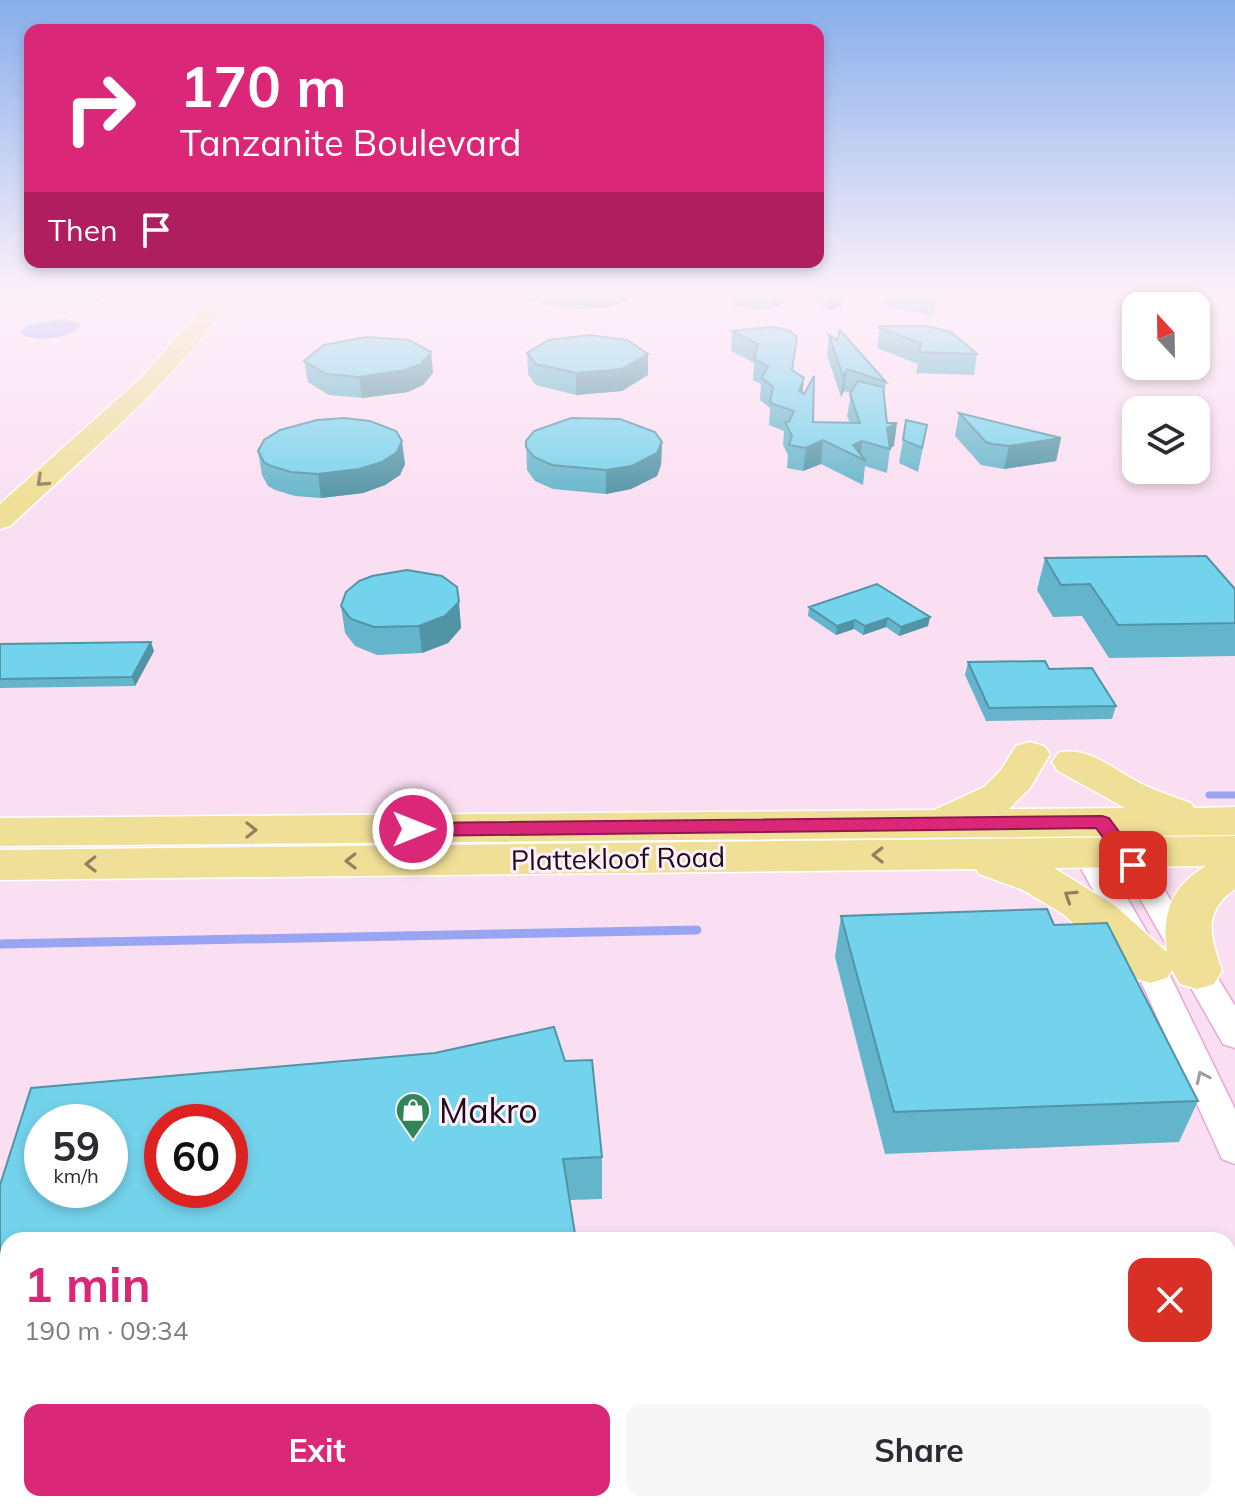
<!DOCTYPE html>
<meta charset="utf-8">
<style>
:root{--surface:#fff;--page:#f7f7f7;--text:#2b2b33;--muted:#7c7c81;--accent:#db2777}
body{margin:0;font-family:Mulish,sans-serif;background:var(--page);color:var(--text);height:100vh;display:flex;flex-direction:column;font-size:30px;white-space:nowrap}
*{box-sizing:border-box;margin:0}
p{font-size:26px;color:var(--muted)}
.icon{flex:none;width:44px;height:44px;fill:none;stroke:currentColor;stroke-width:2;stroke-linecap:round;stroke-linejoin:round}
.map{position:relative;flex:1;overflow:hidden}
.panel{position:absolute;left:0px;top:1232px;width:1236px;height:280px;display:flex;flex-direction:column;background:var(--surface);border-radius:24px 24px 0 0;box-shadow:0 4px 12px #0003}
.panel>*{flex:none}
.top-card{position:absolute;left:24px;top:24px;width:800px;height:244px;border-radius:16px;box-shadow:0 4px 12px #0003;background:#db2777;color:#fff;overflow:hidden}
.needle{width:52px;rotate:338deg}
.fabs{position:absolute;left:1122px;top:292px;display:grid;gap:16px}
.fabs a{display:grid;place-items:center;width:88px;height:88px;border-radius:16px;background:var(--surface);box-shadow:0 4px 12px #0003;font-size:40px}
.speed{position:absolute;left:24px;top:1104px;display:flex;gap:16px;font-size:40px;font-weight:700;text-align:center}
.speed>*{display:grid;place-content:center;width:104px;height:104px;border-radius:50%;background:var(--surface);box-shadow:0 4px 12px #0003;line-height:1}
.speed small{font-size:20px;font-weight:400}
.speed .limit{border:12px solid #d22;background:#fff;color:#111}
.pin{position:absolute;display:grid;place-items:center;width:68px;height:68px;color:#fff;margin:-34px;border-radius:16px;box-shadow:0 4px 12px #0006}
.me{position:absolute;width:88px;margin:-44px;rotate:90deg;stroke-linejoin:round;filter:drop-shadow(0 0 6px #0008)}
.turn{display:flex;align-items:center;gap:28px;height:168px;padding:0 24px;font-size:36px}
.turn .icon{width:104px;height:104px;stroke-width:2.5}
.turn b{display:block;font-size:56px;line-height:68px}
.then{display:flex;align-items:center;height:76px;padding:0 24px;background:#0003;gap:16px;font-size:30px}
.round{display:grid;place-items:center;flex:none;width:84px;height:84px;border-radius:16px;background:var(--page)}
.head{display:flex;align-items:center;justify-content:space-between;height:136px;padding:0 24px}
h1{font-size:48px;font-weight:700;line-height:60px;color:var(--accent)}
.cta{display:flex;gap:16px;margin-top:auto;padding:16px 24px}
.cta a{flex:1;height:92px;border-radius:16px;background:var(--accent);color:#fff;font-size:32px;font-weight:700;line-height:92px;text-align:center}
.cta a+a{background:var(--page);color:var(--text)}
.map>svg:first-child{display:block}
</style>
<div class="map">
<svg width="1235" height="1512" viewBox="0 0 1235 1512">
<rect width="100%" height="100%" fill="#fadff2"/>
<!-- water -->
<path fill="#99a5f3" d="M64 319 77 322 81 326C67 339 36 343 19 333L28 325Z"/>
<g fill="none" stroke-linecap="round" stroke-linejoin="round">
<!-- stream-far1 -->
<path stroke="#99a5f3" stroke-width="7" d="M1209 795H1235"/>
<!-- stream -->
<path stroke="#99a5f3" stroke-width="9" d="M0 944 697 930"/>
<!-- minor casing -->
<g stroke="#e8a7d6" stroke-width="3">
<path id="minor" d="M1078 829 1088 831 1158 951 1235 1109V1164L1222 1159 1127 951 1064 838 1068 831Z
M1115 832 1125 834 1156 876 1235 1006V1048L1223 1044 1134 888 1101 841 1105 834Z"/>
</g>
<!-- primary casing -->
<g stroke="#fff" stroke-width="3">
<path id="primary" d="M216 293H236C173 383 89 452 10 526L0 529V504L140 379Z
M1030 742 1044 746 1050 754 1030 788 1009 809 1125 808 1058 771 1052 762 1058 753C1090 745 1116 772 1144 785 1159 792 1175 797 1191 803L1194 808 1235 807V835L0 846V818L934 810 984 787 1001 770 1016 746Z
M1235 836V889C1201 913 1211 937 1222 971L1214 984 1197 989 1180 984 1172 970 1167 978 1150 983 1133 978 1063 914 1023 890 979 874 976 869 0 880V850ZM1206 866C1172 885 1161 915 1167 952L1114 905 1054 868Z"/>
</g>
<!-- minor -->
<use href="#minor" fill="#fff" fill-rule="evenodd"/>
<!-- primary -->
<use href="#primary" fill="#efdf97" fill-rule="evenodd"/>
</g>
<!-- wall -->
<path fill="#64b5cb" d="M0 293H107L97 302H0Z
M518 293H643V294L613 306 585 309 556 307 518 297Z
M734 293H798V296L772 309 754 310 733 306Z
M801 293H842L841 307 828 310Z
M883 293H933L937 296 934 315 885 307 884 294Z
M880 326 977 354 974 375 916 373 918 364 877 348Z
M773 327 793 371 813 422 850 423 847 416 851 393 844 391 841 397 827 355 829 335 886 382 884 397 887 423 894 446 890 448 887 473 865 466 863 485 821 464 803 471 787 468 788 455 783 445 784 431 769 425 770 408 760 400 761 384 753 380 754 363 731 351 732 331Z
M431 352 433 373 423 385 408 392 362 398 329 395 308 382 304 361Z
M527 353 648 354V375L622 391 576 395 536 385 528 374Z
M959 413 1061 438 1056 461 1004 469 981 465 955 436Z
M927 425 923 447 918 472 899 463 903 440Z
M526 441 662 442 661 465 657 476 631 489 606 494 553 489 535 481 527 470Z
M258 451 405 464 400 475 385 485 363 493 321 498 295 496 275 490 268 486 262 475Z
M1045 558 1235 623V656L1109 658 1082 616 1053 617 1037 590Z
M457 587 461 628 448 643 422 653 377 655 355 646 345 633 341 606Z
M809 607 930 617 928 626 899 636 886 627 863 635 854 629 836 635 808 616Z
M0 644 154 651 135 686 0 688Z
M968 662 1049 669 1116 706 1112 719 986 721 965 675Z
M841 916 1054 925 1198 1101 1179 1142 885 1154 835 957Z
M435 1053 565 1061 602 1157V1199L570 1200Z"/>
<!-- shaded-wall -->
<path fill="#5194a5" d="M95 293H107L97 302Z
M584 293H643V294L613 306 585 309Z
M773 293H798V296L772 309Z
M829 293H842L841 307 828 310Z
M431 352 433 373 423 385 408 392 362 398 359 377Z
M648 354V375L622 391 576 395V373Z
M847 369 844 391 841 397 843 376Z
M804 378 802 399 799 391Z
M897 423 894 446 888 449 887 428Z
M1061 438 1056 461 1004 469 1009 446Z
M823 440 821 464 803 471 806 448Z
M402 441 405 464 400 475 385 485 363 493 321 498 318 474Z
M862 441 860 458 853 445Z
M662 442 661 465 657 476 631 489 606 494V470Z
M459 602 461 628 448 643 422 653 419 626Z
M930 617 928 626 899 636 901 627Z
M888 618 886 627 863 635 865 626Z
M855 620 854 629 836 635 837 626Z
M151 642 154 651 135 686 132 677Z"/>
<!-- building -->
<path fill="#74d3ec" stroke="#5194a5" stroke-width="2" fill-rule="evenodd" d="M880 326H927L951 332 977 354 919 352 921 343 879 328Z
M773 327 790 331 797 337 792 370 804 378 799 391 804 394 814 376 813 422 860 423 850 394 858 381 883 387 887 423H897L887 428 890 449 862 441 853 445 866 461 823 440 806 448 789 445 792 436 785 422H789L794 411 770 403 773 387 762 378 768 366 754 359 758 344 732 331Z
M840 330 886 382 847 369 843 376 829 335 837 340Z
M590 335 627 340 648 354 622 369 576 373 536 364 527 353 549 340Z
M366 337 409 340 431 352 421 364 405 370 359 377 326 374 304 361 324 345Z
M959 413 1061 438 1009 446 992 444 986 442Z
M344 418 370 421 396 431 402 441 397 452 382 462 359 469 318 474 291 472 271 466 264 462 258 451 264 440 280 430 317 420Z
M571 418 620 419 655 432 662 442 657 453 632 466 606 470 552 465 534 457 526 447V441L534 431Z
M906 420 927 425 922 448 903 440Z
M1206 556 1235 589V623L1118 625 1090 584 1061 585 1045 558Z
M407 570 442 576 457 587 459 602 445 616 419 626 374 627 351 619 341 606 346 592 359 581 372 576Z
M877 584 930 617 901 627 888 618 865 626 855 620 837 626 809 607Z
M151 642 132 677 0 679V644Z
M1045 661 1049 669 1092 668 1116 706 989 708 968 662Z
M1047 909 1054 925 1107 923 1198 1101 894 1112 841 916Z
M554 1027 565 1061 592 1060 602 1157 563 1159 576 1240H8V1504H719L720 1512H0V1185L31 1088 435 1053ZM42 1122H110V1190H42ZM162 1122H230V1190H162Z"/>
<!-- one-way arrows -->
<defs><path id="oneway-chevron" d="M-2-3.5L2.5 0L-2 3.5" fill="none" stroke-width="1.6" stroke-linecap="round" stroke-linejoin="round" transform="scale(2)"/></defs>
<g stroke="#927f5f">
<use href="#oneway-chevron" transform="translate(42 481) rotate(137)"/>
<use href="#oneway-chevron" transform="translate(251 830)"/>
<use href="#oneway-chevron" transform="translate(878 855) rotate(179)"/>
<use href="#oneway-chevron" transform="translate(351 861) rotate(179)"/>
<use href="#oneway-chevron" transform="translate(91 864) rotate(179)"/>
<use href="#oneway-chevron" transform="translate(1070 896) rotate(-147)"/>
</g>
<use stroke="#a69da4" href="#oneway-chevron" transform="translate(1202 1077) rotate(-115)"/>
<!-- sky -->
<linearGradient id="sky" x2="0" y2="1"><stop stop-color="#88aeec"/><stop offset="0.58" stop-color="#fdf1f9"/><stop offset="1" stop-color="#fdf1f9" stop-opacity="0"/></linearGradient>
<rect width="1235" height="505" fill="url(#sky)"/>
<!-- route -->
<path fill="#db2777" stroke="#8e194d" stroke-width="2" d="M1102 816 1109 818 1140 860 1143 865 1140 869H1126L1096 828 413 836 403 829 413 823Z"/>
<!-- icons -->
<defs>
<g id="shop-pin" transform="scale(1.8)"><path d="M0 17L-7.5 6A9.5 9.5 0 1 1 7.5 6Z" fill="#318558" stroke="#fef1fa"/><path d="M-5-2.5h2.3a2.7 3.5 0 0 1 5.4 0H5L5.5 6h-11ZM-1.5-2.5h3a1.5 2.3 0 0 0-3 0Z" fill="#fff"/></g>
</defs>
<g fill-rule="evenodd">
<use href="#shop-pin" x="413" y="1110"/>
</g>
<g text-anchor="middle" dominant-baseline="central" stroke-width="6" stroke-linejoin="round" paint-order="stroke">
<!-- street labels -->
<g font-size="28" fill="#200a1b" stroke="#fef1fa">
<text transform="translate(618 858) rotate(-1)">Plattekloof Road</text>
</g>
<!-- near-poi labels -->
<g font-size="34" fill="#200a1b" stroke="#fef1fa" text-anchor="start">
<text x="439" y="1110">Makro</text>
</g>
</g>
</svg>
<div class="fabs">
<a><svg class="needle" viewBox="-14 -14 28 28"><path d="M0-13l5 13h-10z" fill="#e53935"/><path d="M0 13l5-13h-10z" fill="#7c7c81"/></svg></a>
<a><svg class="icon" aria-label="layers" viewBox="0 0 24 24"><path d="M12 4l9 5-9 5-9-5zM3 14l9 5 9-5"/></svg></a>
</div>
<div class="speed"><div>59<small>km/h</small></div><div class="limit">60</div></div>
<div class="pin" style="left:1133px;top:865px;background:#d93025"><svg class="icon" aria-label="arrive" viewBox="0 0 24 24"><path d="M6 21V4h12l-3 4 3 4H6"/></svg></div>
<svg class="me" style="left:413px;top:829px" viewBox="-20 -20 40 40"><circle r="17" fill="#db2777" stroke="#fff" stroke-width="3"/><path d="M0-11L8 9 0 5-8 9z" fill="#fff"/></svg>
<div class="top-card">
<div class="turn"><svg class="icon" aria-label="right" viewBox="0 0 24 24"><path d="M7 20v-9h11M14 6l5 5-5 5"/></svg><div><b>170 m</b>Tanzanite Boulevard</div></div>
<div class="then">Then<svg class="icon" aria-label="arrive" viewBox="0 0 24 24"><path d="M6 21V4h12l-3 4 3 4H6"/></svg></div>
</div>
<section class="panel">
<div class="head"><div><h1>1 min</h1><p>190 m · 09:34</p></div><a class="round" style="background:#d93025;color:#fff"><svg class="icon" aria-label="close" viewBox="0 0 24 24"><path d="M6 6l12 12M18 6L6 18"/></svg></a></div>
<div class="cta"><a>Exit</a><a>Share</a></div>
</section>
</div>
